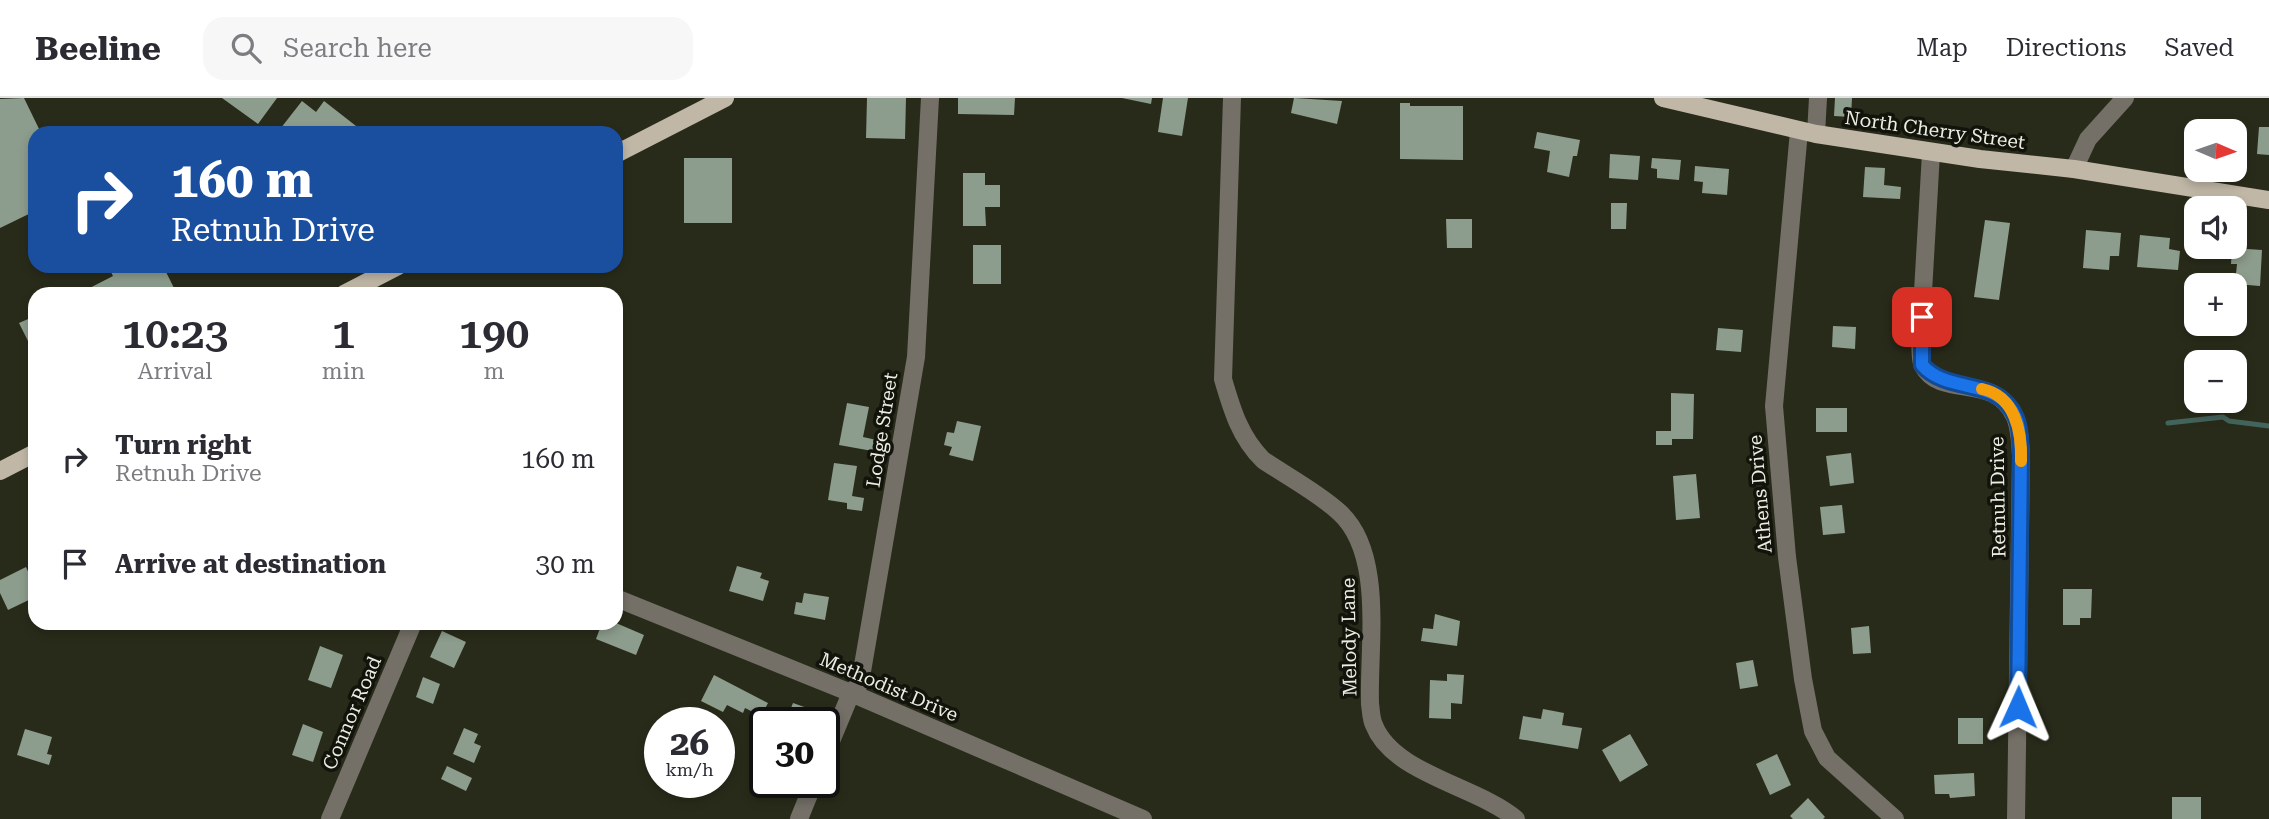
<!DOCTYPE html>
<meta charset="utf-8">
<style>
:root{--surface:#fff;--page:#f7f7f7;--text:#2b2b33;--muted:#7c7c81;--line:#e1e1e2}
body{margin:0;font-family:"Roboto Serif",serif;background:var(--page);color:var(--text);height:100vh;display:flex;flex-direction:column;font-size:26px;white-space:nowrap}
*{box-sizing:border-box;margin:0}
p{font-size:23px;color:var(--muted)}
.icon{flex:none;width:38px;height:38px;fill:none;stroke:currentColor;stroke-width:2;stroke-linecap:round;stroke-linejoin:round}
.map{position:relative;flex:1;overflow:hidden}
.panel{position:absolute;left:28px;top:189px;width:595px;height:343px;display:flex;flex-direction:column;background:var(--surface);border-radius:21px;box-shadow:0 4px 10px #0003}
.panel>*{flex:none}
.hud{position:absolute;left:28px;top:28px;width:595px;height:147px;border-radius:21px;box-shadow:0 4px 10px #0003;background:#1a4fa0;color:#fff;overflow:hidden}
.needle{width:46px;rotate:92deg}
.tools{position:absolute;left:2184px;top:21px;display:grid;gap:14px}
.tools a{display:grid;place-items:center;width:63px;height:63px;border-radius:14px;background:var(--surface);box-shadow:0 4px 10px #0003;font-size:35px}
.speed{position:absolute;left:644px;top:609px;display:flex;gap:14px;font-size:35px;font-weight:700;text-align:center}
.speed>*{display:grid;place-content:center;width:91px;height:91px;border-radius:50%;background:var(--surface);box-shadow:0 4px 10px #0003;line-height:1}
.speed small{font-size:18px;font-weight:400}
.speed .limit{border:4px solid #111;border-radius:10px;background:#fff;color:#111}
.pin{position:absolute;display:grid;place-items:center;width:60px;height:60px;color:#fff;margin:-30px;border-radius:14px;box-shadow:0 4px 10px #0006}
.me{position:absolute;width:77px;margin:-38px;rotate:1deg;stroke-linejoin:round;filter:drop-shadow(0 0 5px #0008)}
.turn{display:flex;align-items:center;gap:24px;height:147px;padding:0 28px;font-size:32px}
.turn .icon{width:91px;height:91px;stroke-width:2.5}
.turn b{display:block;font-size:49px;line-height:60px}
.eta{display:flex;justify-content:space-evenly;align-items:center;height:119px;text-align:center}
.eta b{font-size:42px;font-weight:600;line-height:49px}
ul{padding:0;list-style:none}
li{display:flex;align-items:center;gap:21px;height:105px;padding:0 28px}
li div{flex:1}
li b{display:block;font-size:26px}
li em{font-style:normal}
header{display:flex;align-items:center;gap:42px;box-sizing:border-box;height:98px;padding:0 35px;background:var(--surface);border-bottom:2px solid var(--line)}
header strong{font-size:33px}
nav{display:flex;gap:38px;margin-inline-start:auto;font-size:24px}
.search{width:490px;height:63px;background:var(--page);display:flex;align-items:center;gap:18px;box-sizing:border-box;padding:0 24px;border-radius:21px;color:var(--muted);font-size:26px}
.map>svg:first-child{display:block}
</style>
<header>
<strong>Beeline</strong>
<div class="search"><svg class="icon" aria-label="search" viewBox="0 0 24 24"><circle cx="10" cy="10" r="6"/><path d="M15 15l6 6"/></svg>Search here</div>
<nav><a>Map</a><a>Directions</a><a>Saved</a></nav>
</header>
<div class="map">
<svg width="2269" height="721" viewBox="0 0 2269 721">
<rect width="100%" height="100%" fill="#292b1a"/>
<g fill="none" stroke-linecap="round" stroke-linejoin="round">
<!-- stream -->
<path stroke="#43645c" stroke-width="5" d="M2168 325 2223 319 2229 323 2269 328"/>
</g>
<!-- building -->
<path fill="#8d9d8d" d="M24 0 41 35H35V113L0 130V1Z
M222 0H277L258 26Z
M867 0H906L905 41 866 40Z
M958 0H1015L1014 17 958 16Z
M1122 0H1152L1151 6Z
M1163 0H1188L1182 38 1158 34Z
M1294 0 1342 3 1337 26 1291 15Z
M1835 0H1852L1851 19 1834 18Z
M302 3 316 14 324 3 365 35H277Z
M1400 5H1410V8H1463V62L1400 61Z
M2259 29H2269V57L2257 56Z
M1537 34 1580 42 1577 58H1573L1569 79 1547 74 1550 53 1534 50Z
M1610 56 1640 58 1638 82 1609 80Z
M684 60H732V125H684Z
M1652 60 1681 62 1679 82 1657 80V71L1651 70Z
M1695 68 1729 71 1727 97 1702 95 1703 84 1694 83Z
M1865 69 1885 70 1884 87 1901 89 1900 101 1863 99Z
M963 75H985V87H1000V109H985L986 128H963Z
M1611 105H1627L1626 131H1611Z
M1446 121H1472V150H1447Z
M1985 122 2010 125 1999 202 1974 199Z
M2086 132 2121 135 2119 158H2110L2109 172 2083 170Z
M2140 137 2170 140 2169 151 2180 153 2178 172 2137 169Z
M973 147H1001V186H973Z
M2232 150 2262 152 2260 188 2235 186 2237 166H2231Z
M108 168H163L177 196H78L113 178Z
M35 218V257L19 225Z
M1833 228 1856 229 1855 251 1832 249Z
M1718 230 1743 232 1741 254 1716 252Z
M1671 295 1694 296 1693 341H1672V347H1656V333H1671Z
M847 305 869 309 863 339 881 343 878 354 839 347Z
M1816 310H1847V334H1816Z
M957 323 981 328 973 363 949 357 952 349 944 347 947 334 954 335Z
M1851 355 1854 385 1830 388 1826 358Z
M834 365 857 368 852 398 864 400 862 413 847 411V405L828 402Z
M1696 376 1700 420 1676 422 1673 378Z
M1842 407 1845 435 1823 437 1820 409Z
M737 468 762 475 760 480 769 483 763 503 729 493Z
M26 469 35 489V499L8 512 0 495V482Z
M2063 491H2092L2091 520H2080V527H2063Z
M804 495 829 499 825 522 794 516 796 504 802 505Z
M1435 516 1460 523 1457 548 1421 543 1423 530 1433 531Z
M602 525H616L644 537 636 557 596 541Z
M1869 528 1871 555 1853 556 1851 530Z
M442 533 466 544 454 570 430 559Z
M320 548 343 557 331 590 308 582Z
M1753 562 1758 588 1740 591 1736 565Z
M1447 576 1464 577 1462 606 1451 605V621L1429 620 1430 582 1447 583Z
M714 577 768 605 761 618 745 610 743 615 727 607 723 614 701 603Z
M423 579 440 586 433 606 416 599Z
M793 605 810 611 804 625H785Z
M1543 611 1564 615 1562 627 1582 630 1578 651 1519 641 1523 618 1541 621Z
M1958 620H1983V646H1958Z
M303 626 323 634 313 664 292 657Z
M464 630 478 636 474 645 481 648 474 665 453 656Z
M25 631 52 639 47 656 52 657 49 667 17 657Z
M1630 636 1648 667 1620 684 1602 652Z
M1777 656 1791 687 1770 697 1756 666Z
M447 668 472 680 466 693 441 681Z
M1974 675 1975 698 1950 700 1949 696H1935L1934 677Z
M2172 699H2201V721H2172Z
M1808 700 1825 719 1823 721H1793L1790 718Z"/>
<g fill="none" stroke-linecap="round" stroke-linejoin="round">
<!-- minor -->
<path stroke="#747068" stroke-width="18" d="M1232 0 1223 281C1232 312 1240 339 1263 362 1288 379 1317 394 1339 414 1385 455 1368 549 1370 606 1371 612 1371 621 1374 627 1393 676 1477 688 1516 721
M1799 33 1774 308 1787 459 1803 581 1813 633 1827 660 1895 721
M1816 36 1818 0
M1931 55 1920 246C1921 253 1920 263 1923 268 1941 302 1994 273 2015 319 2020 330 2020 345 2021 357L2016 721
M2074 71 2088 41 2125 0
M616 500 851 595 1143 721
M824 660 851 595 860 585 916 259 930 0
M330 721 413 525
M799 721 814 684"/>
<!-- major -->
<path stroke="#c0b7a7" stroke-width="18" d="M1663 0 1816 36 1980 61 2074 71 2269 102
M616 56 725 0
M344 196 398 168
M0 373 35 355"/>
</g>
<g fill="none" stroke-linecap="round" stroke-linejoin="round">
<!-- route casing -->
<g stroke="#114b97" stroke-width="18">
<path id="route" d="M1922 219V267C1948 297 1999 278 2016 320 2021 330 2020 346 2021 357L2018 609"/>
</g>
<!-- route -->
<use href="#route" stroke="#1a73e8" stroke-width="12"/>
<!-- slow -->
<path stroke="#f59e0b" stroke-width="12" d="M1982 291C2015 298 2022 333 2021 363"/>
</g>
<g text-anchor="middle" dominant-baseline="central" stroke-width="7" stroke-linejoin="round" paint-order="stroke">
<!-- street labels -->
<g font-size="19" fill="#eceee3" stroke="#12130b">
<text transform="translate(1935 32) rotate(8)">North Cherry Street</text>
<text transform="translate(882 332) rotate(-81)">Lodge Street</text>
<text transform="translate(1760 396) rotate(-95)">Athens Drive</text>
<text transform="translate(1998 399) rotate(-91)">Retnuh Drive</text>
<text transform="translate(1349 539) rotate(-91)">Melody Lane</text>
<text transform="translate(889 589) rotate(23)">Methodist Drive</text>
<text transform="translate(352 615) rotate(-67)">Connor Road</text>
</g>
</g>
</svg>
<div class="tools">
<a><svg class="needle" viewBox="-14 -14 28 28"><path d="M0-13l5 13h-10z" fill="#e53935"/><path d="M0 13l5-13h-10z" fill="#7c7c81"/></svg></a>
<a><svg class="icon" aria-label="sound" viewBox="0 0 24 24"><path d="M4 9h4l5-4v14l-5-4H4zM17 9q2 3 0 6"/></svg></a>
<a>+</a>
<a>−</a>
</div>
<div class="speed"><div>26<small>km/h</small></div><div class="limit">30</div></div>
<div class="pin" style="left:1922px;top:219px;background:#d93025"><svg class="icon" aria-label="arrive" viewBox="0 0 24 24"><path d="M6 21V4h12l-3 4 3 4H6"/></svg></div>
<svg class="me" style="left:2018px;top:609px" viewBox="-20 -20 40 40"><path d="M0-17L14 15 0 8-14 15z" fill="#1a73e8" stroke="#fff" stroke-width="4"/></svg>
<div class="hud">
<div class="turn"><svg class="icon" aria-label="right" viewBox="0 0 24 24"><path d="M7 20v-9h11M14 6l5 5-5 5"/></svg><div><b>160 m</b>Retnuh Drive</div></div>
</div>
<section class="panel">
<div class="eta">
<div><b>10:23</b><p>Arrival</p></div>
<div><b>1</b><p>min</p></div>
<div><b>190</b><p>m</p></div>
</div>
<ul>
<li><svg class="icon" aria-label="right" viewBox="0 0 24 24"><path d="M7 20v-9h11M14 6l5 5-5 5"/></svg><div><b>Turn right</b><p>Retnuh Drive</p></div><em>160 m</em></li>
<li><svg class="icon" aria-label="arrive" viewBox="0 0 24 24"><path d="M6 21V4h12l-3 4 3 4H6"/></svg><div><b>Arrive at destination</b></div><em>30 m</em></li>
</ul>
</section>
</div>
